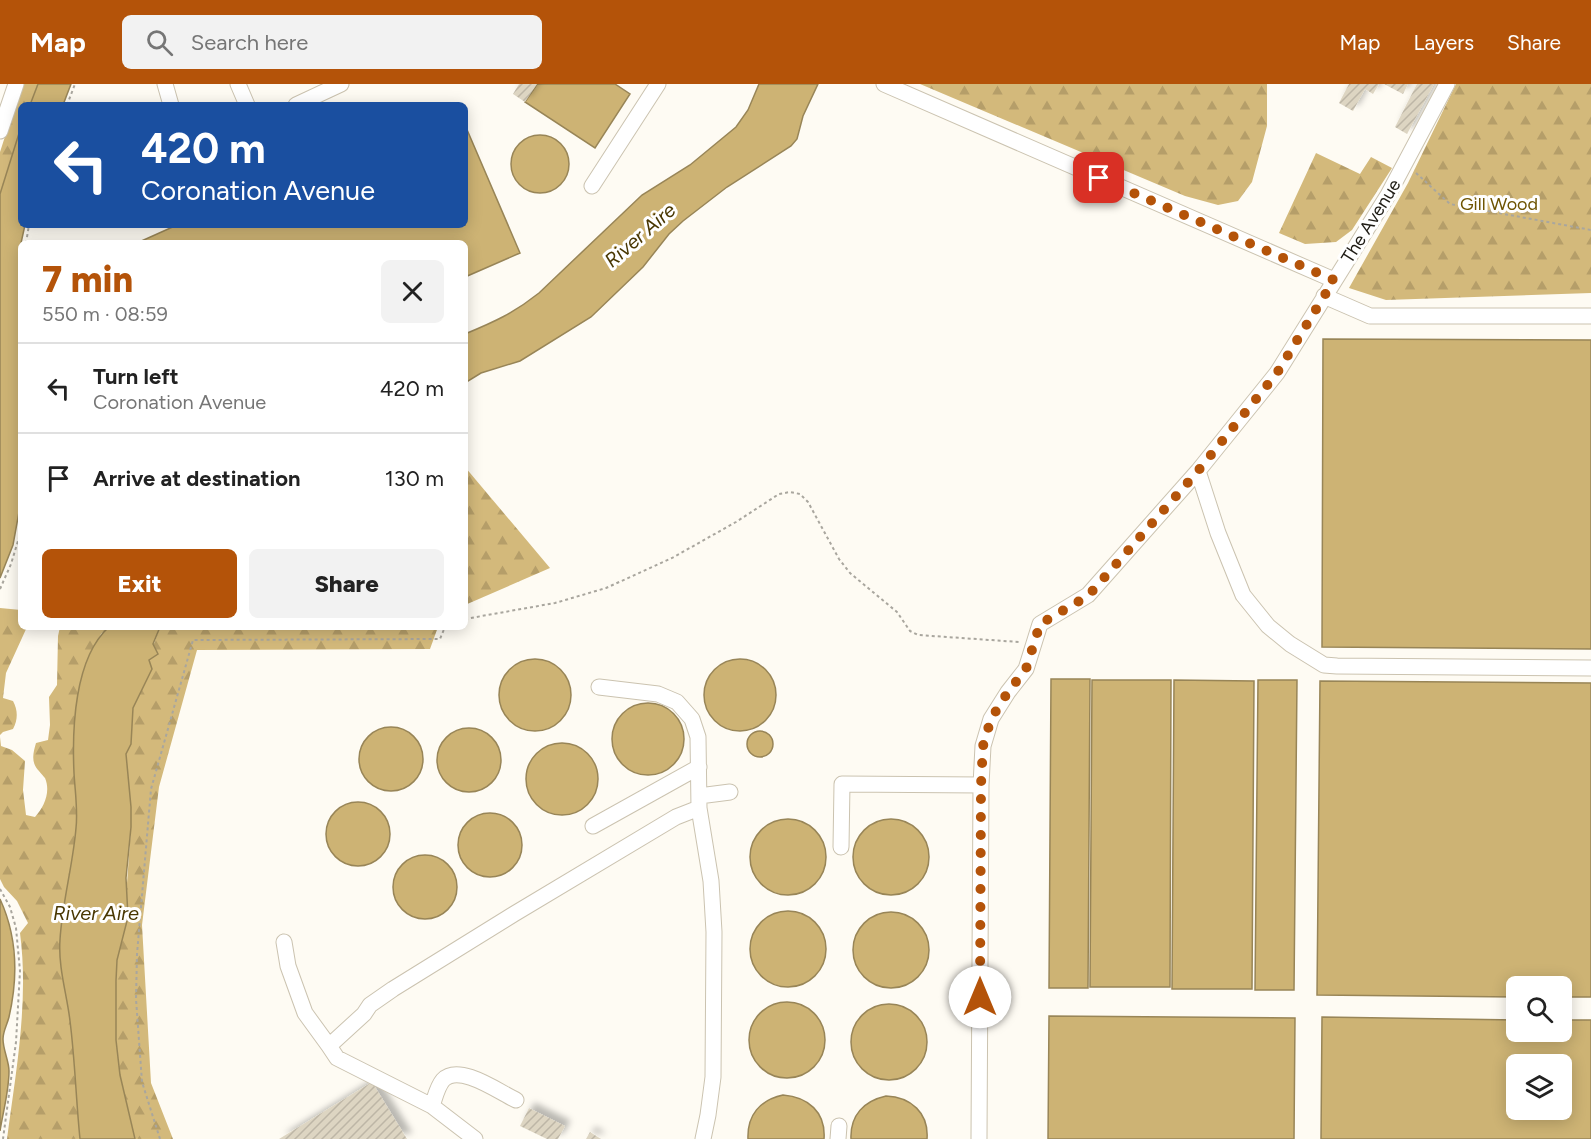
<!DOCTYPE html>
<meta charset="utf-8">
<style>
:root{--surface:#fff;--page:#f2f2f2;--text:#222;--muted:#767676;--line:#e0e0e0;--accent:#b45309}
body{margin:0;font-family:Figtree,sans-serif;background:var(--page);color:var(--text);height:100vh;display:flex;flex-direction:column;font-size:22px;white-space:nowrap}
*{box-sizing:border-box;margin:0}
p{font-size:20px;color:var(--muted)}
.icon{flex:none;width:33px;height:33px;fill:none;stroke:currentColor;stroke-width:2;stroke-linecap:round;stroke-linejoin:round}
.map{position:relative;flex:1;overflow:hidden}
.sheet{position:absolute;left:18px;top:156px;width:450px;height:390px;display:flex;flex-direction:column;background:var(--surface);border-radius:9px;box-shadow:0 3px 15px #0003}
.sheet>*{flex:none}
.top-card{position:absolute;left:18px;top:18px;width:450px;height:126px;border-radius:9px;box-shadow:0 3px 15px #0003;background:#1a4fa0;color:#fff;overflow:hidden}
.controls{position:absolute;left:1506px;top:892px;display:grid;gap:12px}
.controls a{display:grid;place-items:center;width:66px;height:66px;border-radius:9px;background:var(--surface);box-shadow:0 3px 15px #0003;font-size:30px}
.pin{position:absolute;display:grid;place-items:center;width:51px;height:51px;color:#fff;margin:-26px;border-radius:12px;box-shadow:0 3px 9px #0006}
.me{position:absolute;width:66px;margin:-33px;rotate:0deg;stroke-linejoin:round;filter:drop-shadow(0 0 4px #0008)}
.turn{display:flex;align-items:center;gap:21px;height:126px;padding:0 24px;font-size:27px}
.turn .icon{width:78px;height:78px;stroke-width:2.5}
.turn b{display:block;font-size:42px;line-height:51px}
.round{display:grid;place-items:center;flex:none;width:63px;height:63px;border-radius:9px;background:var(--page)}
.overview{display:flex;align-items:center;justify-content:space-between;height:102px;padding:0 24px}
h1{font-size:36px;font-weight:800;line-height:45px;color:var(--accent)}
.button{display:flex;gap:12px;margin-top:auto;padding:12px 24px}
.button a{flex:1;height:69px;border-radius:9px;background:var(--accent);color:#fff;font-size:24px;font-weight:800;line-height:69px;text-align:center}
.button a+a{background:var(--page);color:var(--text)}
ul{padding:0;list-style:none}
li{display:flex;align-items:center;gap:18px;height:90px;padding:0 24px;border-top:2px solid var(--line)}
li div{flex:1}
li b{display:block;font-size:22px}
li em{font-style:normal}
header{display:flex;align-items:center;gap:36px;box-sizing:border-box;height:84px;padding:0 30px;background:var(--accent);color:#fff}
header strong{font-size:28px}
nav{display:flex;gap:33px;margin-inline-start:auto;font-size:21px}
.search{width:420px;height:54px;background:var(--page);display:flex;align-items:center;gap:15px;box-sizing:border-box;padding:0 21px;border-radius:9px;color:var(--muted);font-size:22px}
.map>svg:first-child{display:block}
</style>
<header>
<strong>Map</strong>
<div class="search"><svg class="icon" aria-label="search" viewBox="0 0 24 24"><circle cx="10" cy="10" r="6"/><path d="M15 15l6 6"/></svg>Search here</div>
<nav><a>Map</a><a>Layers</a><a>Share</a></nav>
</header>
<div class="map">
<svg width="1591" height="1055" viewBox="0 0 1591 1055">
<defs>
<pattern id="forest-firs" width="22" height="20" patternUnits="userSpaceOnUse" patternTransform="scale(1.5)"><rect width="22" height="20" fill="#d3b97b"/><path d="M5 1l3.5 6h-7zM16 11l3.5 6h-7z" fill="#b59e69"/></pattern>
<pattern id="building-hatch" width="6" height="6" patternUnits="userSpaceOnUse" patternTransform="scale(1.5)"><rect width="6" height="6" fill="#ddd5c2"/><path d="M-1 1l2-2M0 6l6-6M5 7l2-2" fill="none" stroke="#bdb6a6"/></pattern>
<filter id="shadow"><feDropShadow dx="5.5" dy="-5.5" stdDeviation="3" flood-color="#0004"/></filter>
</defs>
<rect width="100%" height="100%" fill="#fefbf3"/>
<!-- forest -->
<path fill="url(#forest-firs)" d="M22 0H38L30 21H21V43L0 110V68Z
M920 0H1267V42L1252 98 1238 117 1218 121 1185 112Z
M1456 0H1591V209L1386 216 1349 204 1408 99Z
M1316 69 1360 90 1371 73 1392 84 1352 146 1336 158 1305 160 1279 149Z
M465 383 550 484 465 521Z
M0 524 21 526V543H27L6 589 3 614 13 617C18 626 18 636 13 645L3 648 0 651Z
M60 543H98L106 546 101 550 83 589 75 635 77 741 60 857 71 938 80 1055H7C16 987 29 917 20 849L28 839 17 817 4 803 0 795V653L1 662 12 666 25 677 23 706 26 731 35 733C44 723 51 708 45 694 44 693 39 687 38 686 31 678 33 669 36 659L48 656 50 641 49 613 57 601 58 552Z
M160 543H438L430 565 197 566 159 703 142 841 151 999 173 1055H135L120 991 116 956 115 921 117 876 126 813 131 743 126 670 131 660 133 624 152 585 148 576Z"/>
<!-- water -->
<path fill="#cdb374" stroke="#988557" stroke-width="1.5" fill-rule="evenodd" d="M38 0H71L63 21H30Z
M537 0H615L630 10 595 64 525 18Z
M759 0H818L803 32 797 55 791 62 727 103 683 137 669 150 643 183 591 233 520 277 481 289 465 299V250C494 238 514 229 539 209L642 111 690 81 736 43 748 26Z
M465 41 520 169 465 193V159H137L177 141H465Z
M21 43V141H25L21 159 20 206 21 417 13 461 0 494V110Z
M511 80a29 29 0 1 1 58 0a29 29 0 1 1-58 0Z
M1323 255 1591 256V565L1322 563Z
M109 543H160L153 560 158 570 149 576 152 585 133 624 131 660 126 670 131 723V743L126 794 128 833 117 876 116 897V956L120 991 135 1055H80C76 1016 75 976 70 937 67 911 58 883 60 856 62 819 73 781 76 744 78 726 75 707 74 689 72 646 74 574 109 543Z
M499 611a36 36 0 1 1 72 0a36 36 0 1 1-72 0Z
M704 611a36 36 0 1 1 72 0a36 36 0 1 1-72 0Z
M1051 595H1090L1088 904H1049Z
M1092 596H1171L1170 903H1090Z
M1174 596 1254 597 1252 905H1172Z
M1258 596H1297L1294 906H1255Z
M1320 597 1591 599V913H1562V903H1516V913L1317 911Z
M612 655a36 36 0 1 1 72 0a36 36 0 1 1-72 0Z
M359 675a32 32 0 1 1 64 0a32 32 0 1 1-64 0Z
M437 676a32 32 0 1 1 64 0a32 32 0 1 1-64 0Z
M747 660a13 13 0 1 1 26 0a13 13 0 1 1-26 0Z
M526 695a36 36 0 1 1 72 0a36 36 0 1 1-72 0Z
M326 750a32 32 0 1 1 64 0a32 32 0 1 1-64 0Z
M458 761a32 32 0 1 1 64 0a32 32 0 1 1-64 0Z
M853 773a38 38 0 1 1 76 0a38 38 0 1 1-76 0Z
M750 773a38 38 0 1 1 76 0a38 38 0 1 1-76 0Z
M393 803a32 32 0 1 1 64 0a32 32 0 1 1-64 0Z
M0 815C17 852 18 894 9 933 7 941 3 947 3 955 3 966 9 977 9 987 9 1007 3 1028 0 1047Z
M750 865a38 38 0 1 1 76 0a38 38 0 1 1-76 0Z
M853 866a38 38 0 1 1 76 0a38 38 0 1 1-76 0Z
M749 956a38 38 0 1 1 76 0a38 38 0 1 1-76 0Z
M851 958a38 38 0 1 1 76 0a38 38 0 1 1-76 0Z
M1049 932 1295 934 1294 1055H1048Z
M1322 933 1516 936V948H1562V936H1591V1055H1321ZM1516 981H1562V1026H1516Z
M783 1011C808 1013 826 1028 824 1055H748C747 1031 760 1016 783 1011Z
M886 1012C911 1013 929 1029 927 1055H851C850 1031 864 1017 886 1012Z"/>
<!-- building -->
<path fill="url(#building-hatch)" filter="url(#shadow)" d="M519 0H537L525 18 513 10Z
M1349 0H1379L1373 10 1365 5 1353 27 1339 19Z
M1384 0H1408L1403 10Z
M1417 0H1434L1407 50 1395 43Z
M372 998 407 1055H279Z
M529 1024 565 1042 558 1055H547L520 1042Z
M590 1048 601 1055H586Z"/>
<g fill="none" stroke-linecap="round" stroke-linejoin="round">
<!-- minor casing -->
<g stroke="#cbc3b0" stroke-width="17">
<path id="minor" d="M165 0 171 21
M238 0 247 21
M884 0 1334 196
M296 21 341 0
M0 47 16 0
M592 102 658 0
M1324 212 1370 232H1591
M1198 387 1218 449 1243 511 1268 542 1290 560 1324 581 1337 582 1591 584
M599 603 658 610 677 618 692 635 698 653 699 724 711 797 714 848 713 993 708 1031 703 1055
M699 712 730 708
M593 742 699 683
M841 763 842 700 981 701
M284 858 288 882 305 929 329 962
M432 1022C435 1014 437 1003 443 996 459 979 499 1008 516 1016
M475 1055 432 1022 337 974 329 962 364 930 370 921 393 905 514 830 676 733 699 724
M838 1055 839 1042
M979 1055 981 701 983 662 991 635 1008 608 1026 585 1040 540 1088 511 1198 387 1277 289 1388 111 1447 0"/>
</g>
<!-- path -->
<path stroke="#a9a69e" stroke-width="2" stroke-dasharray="3 3" stroke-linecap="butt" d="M67 21 75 0
M1416 89 1450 120 1591 146
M26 159 29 141
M0 505 11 480 21 447
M465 535 555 519 606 504 672 474 736 438 779 410 790 408 800 410 808 418 839 475 850 489 897 528 910 547 918 551 1019 558
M0 805 10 823 16 844 20 887 16 958 3 1055
M160 1055 142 998 136 915 137 870 151 705 193 556 440 555 445 543"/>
<!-- minor -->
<use href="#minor" stroke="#fff" stroke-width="15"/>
</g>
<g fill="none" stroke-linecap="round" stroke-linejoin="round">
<!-- route -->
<path stroke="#b45309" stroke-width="10" stroke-dasharray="0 18" d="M980 913 981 701 983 662 991 635 1008 608 1026 585 1040 540 1088 512 1198 387 1277 289 1334 196 1099 94"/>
</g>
<g text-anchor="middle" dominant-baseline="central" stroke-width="6" stroke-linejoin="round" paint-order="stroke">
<!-- park labels -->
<g font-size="18" fill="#6d5301" stroke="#fff">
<text x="1499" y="120">Gill Wood</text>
</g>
<!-- street labels -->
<g font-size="18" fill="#1e1b14" stroke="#fff">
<text transform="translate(1371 137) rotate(-58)">The Avenue</text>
</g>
<!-- water labels -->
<g font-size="20" font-style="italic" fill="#493702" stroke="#fff">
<text transform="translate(640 151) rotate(-41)">River Aire</text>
<text x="96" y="829">River Aire</text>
</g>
</g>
</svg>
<div class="controls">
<a><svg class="icon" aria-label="search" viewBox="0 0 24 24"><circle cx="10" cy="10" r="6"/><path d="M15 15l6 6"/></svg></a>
<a><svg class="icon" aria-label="layers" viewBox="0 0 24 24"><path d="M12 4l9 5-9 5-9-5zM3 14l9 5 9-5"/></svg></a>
</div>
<div class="pin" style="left:1099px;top:94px;background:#d93025"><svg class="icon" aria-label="arrive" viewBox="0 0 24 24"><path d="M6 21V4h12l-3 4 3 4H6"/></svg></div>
<svg class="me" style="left:980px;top:913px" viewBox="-20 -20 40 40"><circle r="19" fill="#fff"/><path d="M0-13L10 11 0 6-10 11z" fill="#b45309"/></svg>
<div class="top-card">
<div class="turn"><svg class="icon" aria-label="left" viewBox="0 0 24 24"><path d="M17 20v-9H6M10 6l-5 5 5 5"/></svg><div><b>420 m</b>Coronation Avenue</div></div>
</div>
<section class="sheet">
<div class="overview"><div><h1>7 min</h1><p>550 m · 08:59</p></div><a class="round"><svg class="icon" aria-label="close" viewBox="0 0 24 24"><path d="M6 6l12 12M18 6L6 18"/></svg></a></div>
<ul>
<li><svg class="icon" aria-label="left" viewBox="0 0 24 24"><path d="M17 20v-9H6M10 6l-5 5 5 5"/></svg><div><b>Turn left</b><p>Coronation Avenue</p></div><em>420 m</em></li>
<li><svg class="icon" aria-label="arrive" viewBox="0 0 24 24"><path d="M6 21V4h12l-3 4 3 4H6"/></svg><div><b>Arrive at destination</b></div><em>130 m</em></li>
</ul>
<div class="button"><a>Exit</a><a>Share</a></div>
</section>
</div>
